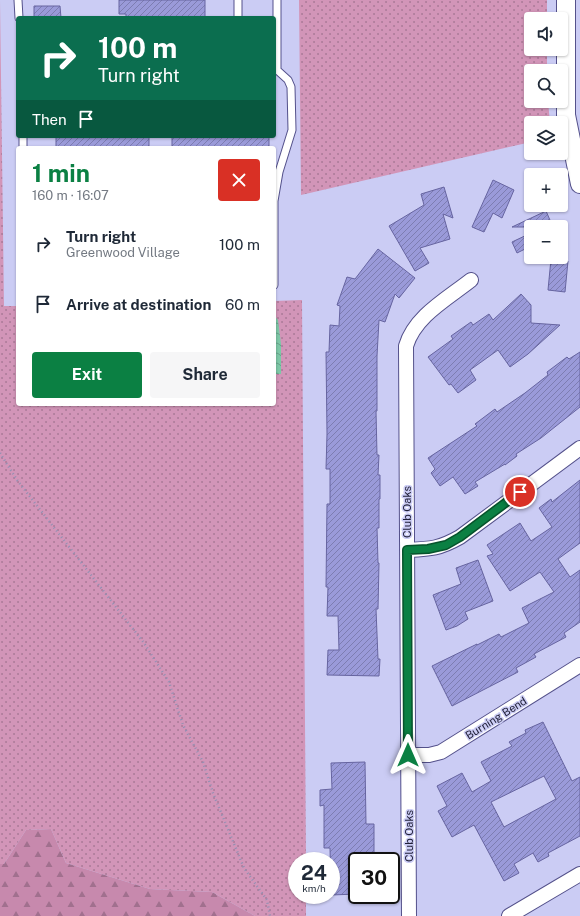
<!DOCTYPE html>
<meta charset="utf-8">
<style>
:root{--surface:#fff;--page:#f6f6f7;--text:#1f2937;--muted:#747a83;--accent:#0b8043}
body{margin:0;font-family:"Public Sans",sans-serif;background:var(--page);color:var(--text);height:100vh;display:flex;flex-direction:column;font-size:15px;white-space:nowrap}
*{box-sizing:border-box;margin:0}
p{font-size:13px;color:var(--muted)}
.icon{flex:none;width:22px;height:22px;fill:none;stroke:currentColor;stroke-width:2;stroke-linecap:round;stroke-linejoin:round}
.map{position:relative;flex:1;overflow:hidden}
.side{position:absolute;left:16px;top:146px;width:260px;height:260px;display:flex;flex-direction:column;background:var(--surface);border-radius:4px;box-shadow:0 1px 3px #0004}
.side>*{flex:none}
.banner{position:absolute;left:16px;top:16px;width:260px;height:122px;border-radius:4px;box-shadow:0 1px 3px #0004;background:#0b6e4f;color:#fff;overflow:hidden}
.controls{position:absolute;left:524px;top:12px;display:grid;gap:8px}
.controls a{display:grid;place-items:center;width:44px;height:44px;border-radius:4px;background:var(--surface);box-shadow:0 1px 3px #0004;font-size:20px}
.speed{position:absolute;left:288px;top:852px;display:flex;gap:8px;font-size:20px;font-weight:700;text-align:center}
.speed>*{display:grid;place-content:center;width:52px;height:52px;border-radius:50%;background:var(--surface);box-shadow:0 1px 3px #0004;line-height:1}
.speed small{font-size:10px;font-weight:400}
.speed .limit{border:2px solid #111;border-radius:6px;background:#fff;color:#111}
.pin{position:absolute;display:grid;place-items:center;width:34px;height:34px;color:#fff;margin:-17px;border:2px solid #fff;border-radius:50%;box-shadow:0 1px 4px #0007}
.me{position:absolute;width:44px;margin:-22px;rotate:0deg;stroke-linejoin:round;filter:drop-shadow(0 0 3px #0008)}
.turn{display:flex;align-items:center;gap:14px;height:84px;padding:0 16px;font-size:18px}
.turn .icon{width:52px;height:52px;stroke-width:2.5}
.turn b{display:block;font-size:28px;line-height:34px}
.then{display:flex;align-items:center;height:38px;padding:0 16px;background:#0003;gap:8px;font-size:15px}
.round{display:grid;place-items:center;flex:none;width:42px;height:42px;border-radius:4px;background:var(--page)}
.overview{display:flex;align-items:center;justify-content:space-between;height:68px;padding:0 16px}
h1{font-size:24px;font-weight:700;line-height:30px;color:var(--accent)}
.action{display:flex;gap:8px;margin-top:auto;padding:8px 16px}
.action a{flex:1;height:46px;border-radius:4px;background:var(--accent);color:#fff;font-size:16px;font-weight:700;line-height:46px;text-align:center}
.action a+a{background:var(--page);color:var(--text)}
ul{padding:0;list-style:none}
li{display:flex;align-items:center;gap:12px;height:60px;padding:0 16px}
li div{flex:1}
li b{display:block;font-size:15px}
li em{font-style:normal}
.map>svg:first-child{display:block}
</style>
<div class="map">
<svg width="580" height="916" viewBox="0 0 580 916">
<defs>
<pattern id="grass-dots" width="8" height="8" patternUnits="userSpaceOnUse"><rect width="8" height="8" fill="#d295b8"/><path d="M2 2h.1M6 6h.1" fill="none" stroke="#aa7997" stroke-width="1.8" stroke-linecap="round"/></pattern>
<pattern id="forest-firs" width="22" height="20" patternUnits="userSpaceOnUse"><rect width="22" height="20" fill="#c789ad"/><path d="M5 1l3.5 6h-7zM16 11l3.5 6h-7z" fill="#a1708e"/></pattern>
<pattern id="water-waves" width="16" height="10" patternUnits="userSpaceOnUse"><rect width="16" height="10" fill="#7ec8a7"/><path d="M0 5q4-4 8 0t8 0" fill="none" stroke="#67a289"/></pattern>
<pattern id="building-hatch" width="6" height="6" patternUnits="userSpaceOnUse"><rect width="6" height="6" fill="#9a9ad9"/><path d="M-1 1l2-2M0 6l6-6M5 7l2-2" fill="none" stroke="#7d7db1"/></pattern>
</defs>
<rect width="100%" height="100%" fill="#cbccf4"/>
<!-- grass -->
<path fill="url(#grass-dots)" d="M0 0 4 306H18V404H274V301L302 300 306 861H297V895H306V916H255L212 892 150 889 66 863 51 829 26 830 4 864H0Z
M299 0H547V19H531V49H547V71H531V101H548L550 123H531V142L301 195Z"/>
<!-- forest -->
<path fill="url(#forest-firs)" d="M51 829 66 863 150 889 212 892 255 916H0V864H4L26 830Z"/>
<!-- water -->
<path fill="url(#water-waves)" d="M274 315 278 320 281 344V374H274Z"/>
<!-- building -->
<path fill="url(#building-hatch)" stroke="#6664a0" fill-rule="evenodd" d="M119 0H205V18H126V14H119Z
M34 6H60L61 18H34Z
M56 136H149V148H56Z
M172 136H269V148H172Z
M493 180 514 190 502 218 493 213 484 232 472 227Z
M444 187 453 218 443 214 450 239 420 248 429 263 415 271 389 226 424 205 421 194Z
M546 211 553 227H512Z
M531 233V246L517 253 512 242Z
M378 249 415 278 399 298 395 294 385 322 379 320 377 356V411H376L377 455H379L378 475H380V499H379V528H377L378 563H379L378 609H376L378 659H380L379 676 327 675 328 650H339L338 616H327L328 587H326L327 504H330V469H326L327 434 326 352H329L330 325 339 326 340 306 337 305 347 277 355 279Z
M551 259 568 261 565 292 548 290Z
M521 294 531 305V323L560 325 528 354 510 367 498 350 470 370 476 380 458 393 451 384 449 385 428 357 453 339 451 336 471 322 473 325 489 314 493 320Z
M580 352V407L541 438 516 454 517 456 505 465V464L475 482 478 486 465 494 453 477 440 486 431 473 435 469 428 458 477 426 475 424 495 409 497 412 525 393 548 375 547 372 567 357 569 359Z
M580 480V543L558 559 570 577 580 570V622L564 633 566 637 534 654 536 657 516 668 518 672 452 706 432 666 477 644V645L499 634 501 637 529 623 522 608 554 592 540 572 510 591 487 556 493 554 487 545 520 523 531 541 552 527 539 508 551 499 552 502Z
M478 560 493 601 465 612 468 619 457 626 446 630 433 595 461 584 456 568Z
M543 722 572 781 580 777V836L548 853 549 856 538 862 533 853 514 864 519 873 504 881 474 825 452 837 438 811 447 806 437 786 462 773 472 792 491 781 481 762 512 746 509 742 526 733 525 730ZM544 776 556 799 504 827 491 802Z
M365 762 366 824H374V861H357V894L331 895 330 848H324V805L320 806V790L332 789 331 763Z"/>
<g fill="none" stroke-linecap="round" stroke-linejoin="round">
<!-- service casing -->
<g stroke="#54518b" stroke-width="9">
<path id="service" d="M18 0 19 18
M238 0V18
M23 136V148
M274 285V201L279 172 292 130 291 87 288 80 277 70V0"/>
</g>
<!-- minor casing -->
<g stroke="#54518b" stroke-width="16">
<path id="minor" d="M407 550C430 549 439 549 460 537L580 448
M408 755H429L441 752 580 665
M409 916 406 346C415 316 447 299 471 280
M509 916 580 874"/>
</g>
<!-- tertiary casing -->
<g stroke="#54518b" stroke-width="20">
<path id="tertiary" d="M566 0V115L580 184"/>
</g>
<!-- path -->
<path stroke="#9090b3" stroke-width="2.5" stroke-dasharray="1 3" stroke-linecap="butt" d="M0 453 17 480 144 643 169 682 183 725 203 762 213 793 244 868 267 900 270 916"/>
<!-- service -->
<use href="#service" stroke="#fff" stroke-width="7"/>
<!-- minor -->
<use href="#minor" stroke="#fff" stroke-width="14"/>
<!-- tertiary -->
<use href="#tertiary" stroke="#fff" stroke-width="18"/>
</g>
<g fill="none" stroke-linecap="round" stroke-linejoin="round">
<!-- route casing -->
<g stroke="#07532c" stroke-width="10">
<path id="route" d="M408 755 407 550 428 549 446 545 460 537 520 492"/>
</g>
<!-- route -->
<use href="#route" stroke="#0b8043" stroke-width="7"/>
</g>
<g text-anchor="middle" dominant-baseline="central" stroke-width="3" stroke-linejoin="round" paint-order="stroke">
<!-- street labels -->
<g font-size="11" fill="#202038" stroke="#cbccf4">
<text transform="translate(407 512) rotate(-90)">Club Oaks</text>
<text transform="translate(496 718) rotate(-32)">Burning Bend</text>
<text transform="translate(409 836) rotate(-90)">Club Oaks</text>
</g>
</g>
</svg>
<div class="controls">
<a><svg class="icon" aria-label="sound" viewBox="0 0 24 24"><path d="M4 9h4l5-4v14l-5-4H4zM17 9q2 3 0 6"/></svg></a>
<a><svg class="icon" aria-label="search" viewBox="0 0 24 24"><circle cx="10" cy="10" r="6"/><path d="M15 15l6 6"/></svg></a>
<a><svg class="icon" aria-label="layers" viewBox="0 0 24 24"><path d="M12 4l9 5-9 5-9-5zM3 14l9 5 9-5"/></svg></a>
<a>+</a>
<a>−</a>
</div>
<div class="speed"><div>24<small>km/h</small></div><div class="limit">30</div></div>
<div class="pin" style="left:520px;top:492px;background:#d93025"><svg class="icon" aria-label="arrive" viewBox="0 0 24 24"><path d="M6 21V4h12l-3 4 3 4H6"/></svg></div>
<svg class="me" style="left:408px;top:755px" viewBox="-20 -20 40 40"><path d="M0-17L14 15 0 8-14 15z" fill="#0b8043" stroke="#fff" stroke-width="4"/></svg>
<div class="banner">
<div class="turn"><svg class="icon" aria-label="right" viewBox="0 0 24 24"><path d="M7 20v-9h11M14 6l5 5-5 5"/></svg><div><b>100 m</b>Turn right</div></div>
<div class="then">Then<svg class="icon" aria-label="arrive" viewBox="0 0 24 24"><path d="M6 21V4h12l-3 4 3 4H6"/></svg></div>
</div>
<section class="side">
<div class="overview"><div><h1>1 min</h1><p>160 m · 16:07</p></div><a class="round" style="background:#d93025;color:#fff"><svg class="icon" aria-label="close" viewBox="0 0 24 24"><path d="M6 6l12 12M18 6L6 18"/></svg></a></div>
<ul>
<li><svg class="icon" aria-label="right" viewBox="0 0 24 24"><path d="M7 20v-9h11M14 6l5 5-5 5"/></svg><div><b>Turn right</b><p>Greenwood Village</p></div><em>100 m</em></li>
<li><svg class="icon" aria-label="arrive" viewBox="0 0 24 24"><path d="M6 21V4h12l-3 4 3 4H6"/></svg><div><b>Arrive at destination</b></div><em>60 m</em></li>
</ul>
<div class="action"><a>Exit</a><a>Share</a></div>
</section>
</div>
